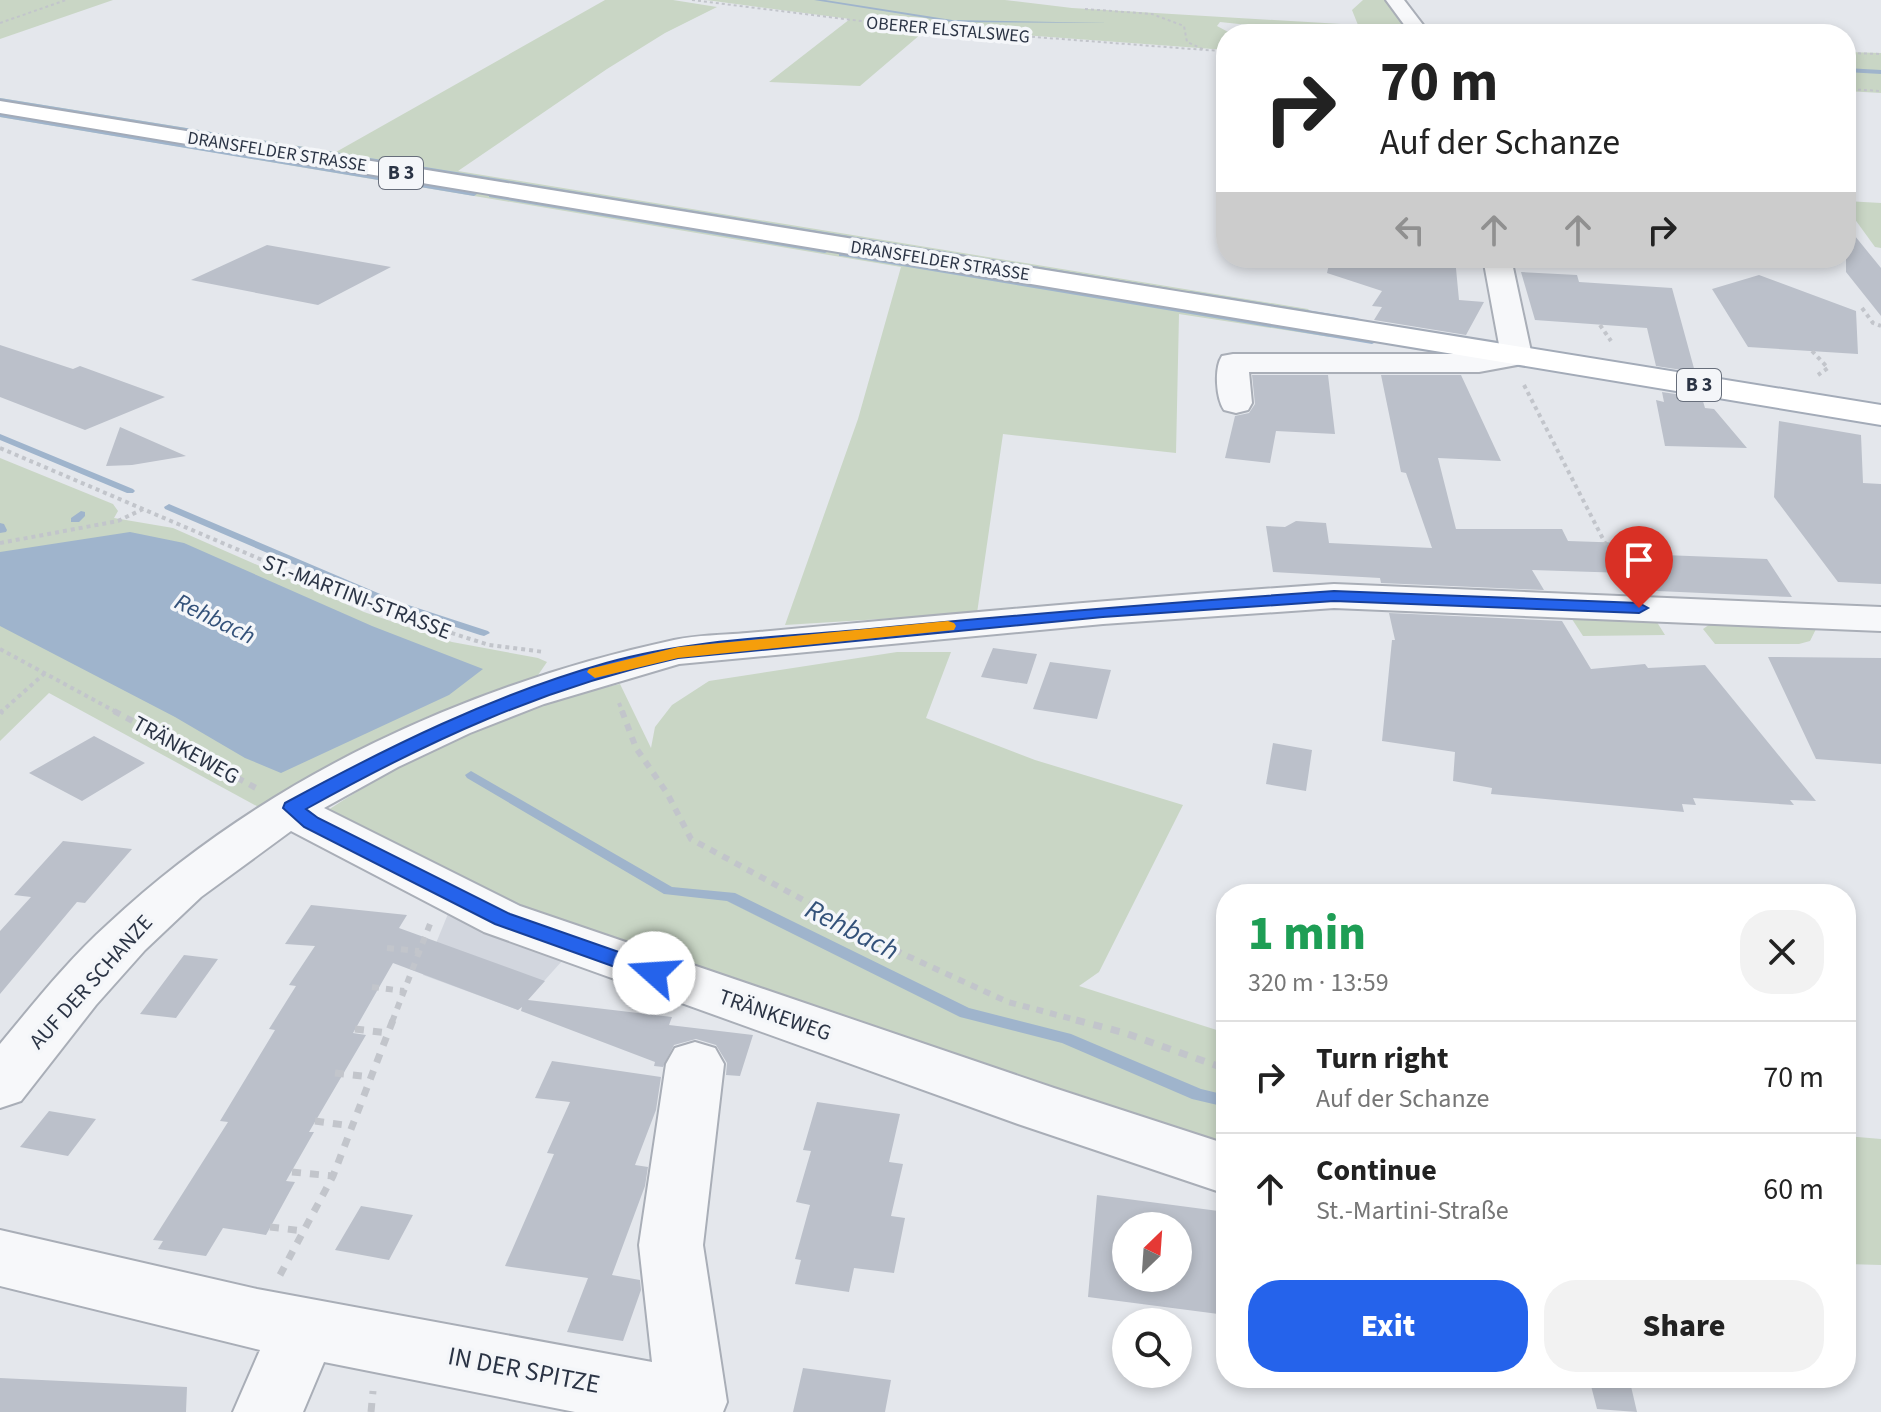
<!DOCTYPE html>
<meta charset="utf-8">
<style>
:root{--surface:#fff;--page:#f2f2f2;--text:#222;--muted:#767676;--line:#e0e0e0;--accent:#2563eb}
body{margin:0;font-family:"Source Sans 3",sans-serif;background:var(--page);color:var(--text);height:100vh;display:flex;flex-direction:column;font-size:30px;white-space:nowrap}
*{box-sizing:border-box;margin:0}
p{font-size:26px;color:var(--muted)}
.icon{flex:none;width:44px;height:44px;fill:none;stroke:currentColor;stroke-width:2;stroke-linecap:round;stroke-linejoin:round}
.map{position:relative;flex:1;overflow:hidden}
.details{position:absolute;left:1216px;top:884px;width:640px;height:504px;display:flex;flex-direction:column;background:var(--surface);border-radius:32px;box-shadow:0 4px 12px #0003}
.details>*{flex:none}
.top-card{position:absolute;left:1216px;top:24px;width:640px;height:244px;border-radius:32px;box-shadow:0 4px 12px #0003;background:#fff;color:var(--text);overflow:hidden}
.needle{width:52px;rotate:25deg}
.buttons{position:absolute;left:1112px;top:1212px;display:grid;gap:16px}
.buttons a{display:grid;place-items:center;width:80px;height:80px;border-radius:50%;background:var(--surface);box-shadow:0 4px 12px #0003;font-size:40px}
.pin{position:absolute;display:grid;place-items:center;width:68px;height:68px;color:#fff;margin:-82px -34px;border-radius:50% 50% 50% 0;rotate:-45deg;box-shadow:0 0 8px #0007}
.pin .icon{rotate:45deg}
.me{position:absolute;width:88px;margin:-44px;rotate:289deg;stroke-linejoin:round;filter:drop-shadow(0 0 6px #0008)}
.turn{display:flex;align-items:center;gap:28px;height:168px;padding:0 32px;font-size:36px}
.turn .icon{width:104px;height:104px;stroke-width:2.5}
.turn b{display:block;font-size:56px;line-height:68px}
.lanes{display:flex;align-items:center;height:76px;padding:0 32px;background:#0003;justify-content:center;gap:40px;direction:ltr}
.lanes .off{opacity:.35}
.round{display:grid;place-items:center;flex:none;width:84px;height:84px;border-radius:32px;background:var(--page)}
.overview{display:flex;align-items:center;justify-content:space-between;height:136px;padding:0 32px}
h1{font-size:48px;font-weight:800;line-height:60px;color:#1e9e55}
.action{display:flex;gap:16px;margin-top:auto;padding:16px 32px}
.action a{flex:1;height:92px;border-radius:32px;background:var(--accent);color:#fff;font-size:32px;font-weight:800;line-height:92px;text-align:center}
.action a+a{background:var(--page);color:var(--text)}
ul{padding:0;list-style:none}
li{display:flex;align-items:center;gap:24px;height:112px;padding:0 32px;border-top:2px solid var(--line)}
li div{flex:1}
li b{display:block;font-size:30px}
li em{font-style:normal}
.map>svg:first-child{display:block}
</style>
<div class="map">
<svg width="1881" height="1412" viewBox="0 0 1881 1412">
<rect width="100%" height="100%" fill="#e4e7ec"/>
<!-- built -->
<path fill="#d2d6de" d="M450 909 571 951 518 1010 423 975Z"/>
<!-- green -->
<path fill="#c9d6c5" d="M0 0H113L0 39Z
M605 0H673L717 7 665 33 607 69 458 171 1308 309 1315 317 0 102V98L336 152Z
M706 0H1005L1072 8 1358 25 1352 10 1363 0H1386L1412 34H1336L1220 22 1217 26 1232 34H1226V50L928 28 860 86 769 82 850 19Z
M1846 52 1881 53V93L1846 91Z
M0 111 1326 331 1330 337 1179 314 1176 453 1003 434 977 613 785 625 858 419 901 267 0 117Z
M1846 201 1881 203V248L1875 247 1846 207Z
M0 458 113 504 118 511 114 518 173 528 364 612 452 642 538 658 547 662 536 678 458 708 264 810 49 693 0 741Z
M1570 616 1655 619 1665 635 1583 636Z
M1713 622 1817 627 1810 641 1799 644H1715L1703 629Z
M897 652H951L926 718 1035 760 1183 805 1099 972 1079 986 1226 1033V1160L557 927 322 814C414 753 512 708 620 684L651 748 655 727 672 705 709 681Z
M1846 1136 1881 1139V1265L1846 1264Z"/>
<!-- water -->
<path fill="#9fb4cc" d="M130 532 184 543 372 626 483 669 449 695 281 773 245 758 175 717 0 626V552Z"/>
<g fill="none" stroke-linecap="round" stroke-linejoin="round">
<!-- stream -->
<path fill="#9fb4cc" fill-rule="evenodd" d="M814 0H825L952 20 1111 23 952 22Z
M1238 26 1319 32 1322 34 1236 29Z
M1846 68 1881 70V74L1846 72Z
M0 98 353 155 356 157 353 159 0 102Z
M0 113 474 192 477 194 474 196 0 117Z
M370 158 1169 288 1173 290 1169 292 368 161 367 160Z
M491 194 825 249 829 251 825 253 489 197V195Z
M839 252 1372 340 1376 342 1372 344 842 256H839Z
M1190 291 1357 318 1361 320 1357 322 1193 295 1189 293Z
M0 434 133 489 135 491 133 493H127L0 440Z
M169 504 399 602 488 631 490 633 484 636 480 635 391 606 165 509 164 507Z
M81 511 85 512V516L79 522H71V518Z
M0 523 4 524 7 530 6 532 0 533Z
M471 771 672 887 735 893 969 1008 1071 1034 1201 1089 1226 1095V1107L1192 1099 1062 1043 960 1017 727 901 664 894 467 778 465 775Z"/>
</g>
<!-- building -->
<path fill="#bbc0ca" fill-rule="evenodd" d="M1846 225 1881 268V316L1846 272Z
M267 245 391 267 318 305 191 280Z
M1414 258H1455L1459 300 1484 302 1466 335 1374 320 1382 307 1372 306 1382 291 1327 273 1330 260 1415 268Z
M1521 272 1577 275 1579 282 1672 288 1695 372 1656 366 1647 328 1535 320Z
M1759 275 1856 311 1858 354 1748 347 1712 289Z
M0 345 73 369 80 366 165 397 85 430 0 397Z
M1252 375H1328L1335 434 1276 431 1270 463 1225 458 1235 416 1249 413 1255 404Z
M1381 375H1461L1501 461 1438 458 1456 529H1562L1568 541 1658 544 1664 555 1767 559 1792 597 1635 590 1626 573 1532 570 1544 590 1381 583 1380 578 1273 572 1266 526 1285 527 1296 521 1326 523 1329 543 1432 548 1406 473 1401 472Z
M1662 392 1702 398 1705 408 1714 409 1747 448 1665 446 1656 400 1664 402Z
M1779 421 1861 435 1863 483 1881 484V584L1838 582 1774 497Z
M120 427 186 456 132 465 106 466Z
M1389 613 1562 621 1591 669 1645 664 1648 668 1705 665 1816 801 1790 800 1794 805 1693 798 1696 805 1682 804 1684 812 1491 794 1492 788 1453 781 1455 752 1382 741 1392 640H1395Z
M993 648 1037 654 1027 684 981 677Z
M1768 657 1881 658V764L1816 759Z
M1050 662 1111 670 1097 719 1033 709Z
M94 736 145 763 82 801 29 773Z
M1273 743 1312 750 1306 791 1266 784Z
M63 841 132 849 85 903 77 902 0 994V931L31 897 14 895Z
M311 905 407 915 399 928 545 981 528 1000 672 1017 669 1025 753 1035 740 1076 726 1075 727 1063 716 1045 696 1039 674 1045 663 1067 654 1066 655 1062 521 1011 522 1007 518 1010 393 963 353 1033 366 1035 309 1132H314L286 1181 295 1182 266 1235 223 1228 206 1256 158 1249 163 1241 153 1240 228 1122 220 1121 275 1030 269 1029 296 986 289 985 315 946 285 944Z
M184 955 218 959 176 1018 140 1014Z
M552 1061 661 1077 656 1110 635 1165 648 1167 645 1186 612 1275 640 1280 641 1290 623 1341 567 1332 588 1278 505 1266 554 1154 547 1153 570 1102 535 1098Z
M817 1102 900 1114 889 1162 903 1164 891 1216 905 1218 894 1273 854 1268 849 1292 795 1284 801 1260 795 1259 810 1205 796 1202 811 1151 803 1150Z
M49 1111 96 1119 68 1156 20 1147Z
M1097 1195 1226 1212V1315L1088 1297ZM1126 1226H1178V1278H1126Z
M361 1206 413 1215 389 1260 335 1250Z
M803 1368 891 1380 885 1412H793Z
M0 1378 187 1387 186 1412H0Z
M1589 1378 1630 1382 1637 1412 1597 1409Z"/>
<g fill="none" stroke-linecap="round" stroke-linejoin="round">
<!-- minor casing -->
<g stroke="#a9aeb7" stroke-width="4">
<path id="minor" d="M1386 0H1404L1430 34H1411Z
M1483 258H1511L1532 356 1528 363 1479 372H1249L1252 403 1248 410 1236 413 1224 410C1216 398 1214 368 1222 356L1233 354H1479L1500 350Z
M1334 584 1881 607V631L1334 608 1103 624 679 664 544 704 470 733 398 767 324 808 520 906 1054 1088 1226 1144V1194L1018 1124 484 932 291 831 201 897 145 950 96 1005 21 1101 0 1108V1044C34 1003 68 960 108 924 264 778 466 685 674 640 697 635 723 635 747 633 791 629 835 625 879 621 1031 607 1182 594 1334 584Z
M695 1042 715 1048 724 1064 703 1245 727 1402 723 1412H575L324 1362 303 1412H233L260 1350 0 1286V1230L257 1289 652 1362 639 1245 666 1064 675 1048Z"/>
</g>
<!-- major casing -->
<g stroke="#a3abb8" stroke-width="4">
<path id="major" d="M0 101 1881 405V425L0 113Z"/>
</g>
<!-- path-far3 -->
<path stroke="#c2c5cb" stroke-width="2" stroke-dasharray="3 3" stroke-linecap="butt" d="M692 0 917 28 1205 50
M1085 9 1152 14 1184 26 1187 42 1205 50 1226 51
M0 23 66 0
M1846 53 1881 54
M1846 89 1881 91"/>
<!-- path-far2 -->
<path stroke="#c2c5cb" stroke-width="4" stroke-dasharray="4 4" stroke-linecap="butt" d="M1862 308 1873 323 1881 326
M1600 325 1611 341
M1812 351 1828 368 1818 375
M1524 385 1622 576
M0 448 377 609 489 645 544 652
M0 543 118 521 143 509
M0 649 118 713
M619 703 623 713
M0 713 45 673"/>
<!-- path-far1 -->
<path stroke="#c2c5cb" stroke-width="6" stroke-dasharray="7 7" stroke-linecap="butt" d="M114 711 256 788
M622 711 636 748 667 793 691 839 901 953 1008 1002 1084 1022
M0 713 2 711
M387 948 419 951
M372 987 404 991
M392 1022 430 924"/>
<!-- path -->
<path stroke="#c2c5cb" stroke-width="7" stroke-dasharray="9 9" stroke-linecap="butt" d="M1076 1020 1125 1033 1226 1069
M355 1029 388 1033
M335 1073 371 1077
M315 1121 352 1126
M292 1172 333 1176
M270 1227 304 1231
M280 1275 333 1176 393 1020
M371 1412 373 1391"/>
<!-- minor -->
<use href="#minor" fill="#f7f8fa" fill-rule="evenodd"/>
<!-- major -->
<use href="#major" fill="#fff" fill-rule="evenodd"/>
</g>
<!-- route -->
<path fill="#2563eb" stroke="#184099" stroke-width="2" d="M1334 591 1639 603 1648 608 1639 613 1334 601 1103 617 678 658C542 688 428 741 306 809L318 818 510 914 662 967 665 973 662 979 654 981 495 924 304 827 283 808 285 803C388 747 493 695 606 663 691 639 782 637 870 629 1024 614 1179 602 1334 591Z"/>
<!-- slow -->
<path fill="#f59e0b" d="M948 621 954 623 956 626 954 630 678 658 595 678 587 672 589 669 678 647Z"/>
<g text-anchor="middle" dominant-baseline="central" stroke-width="7" stroke-linejoin="round" paint-order="stroke">
<!-- far-street labels -->
<g font-size="18" fill="#2b3445" stroke="#f4f6f9">
<text transform="translate(948 30) rotate(5)">OBERER ELSTALSWEG</text>
<text transform="translate(277 152) rotate(9)">DRANSFELDER STRASSE</text>
<text transform="translate(940 261) rotate(9)">DRANSFELDER STRASSE</text>
</g>
<!-- shield labels -->
<g fill="#f4f6f9" stroke="#676e7b" stroke-width="2">
<rect x="379" y="157" width="44" height="32" rx="6"/>
<rect x="1677" y="369" width="44" height="32" rx="6"/>
</g>
<g font-size="20" font-weight="bold" fill="#2b3445">
<text x="401" y="173">B 3</text>
<text x="1699" y="385">B 3</text>
</g>
<!-- street labels -->
<g font-size="22" fill="#2b3445" stroke="#f4f6f9">
<text transform="translate(357 597) rotate(21)">ST.-MARTINI-STRASSE</text>
<text transform="translate(186 750) rotate(29)">TRÄNKEWEG</text>
<text transform="translate(91 982) rotate(-48)">AUF DER SCHANZE</text>
<text transform="translate(775 1015) rotate(19)">TRÄNKEWEG</text>
</g>
<!-- water labels -->
<g font-size="24" font-style="italic" fill="#34527a" stroke="#f4f6f9">
<text transform="translate(215 619) rotate(26)">Rehbach</text>
</g>
<!-- near-street labels -->
<g font-size="26" fill="#2b3445" stroke="#f4f6f9">
<text transform="translate(524 1370) rotate(11)">IN DER SPITZE</text>
</g>
<!-- near-water labels -->
<g font-size="28" font-style="italic" fill="#34527a" stroke="#f4f6f9">
<text transform="translate(852 930) rotate(27)">Rehbach</text>
</g>
</g>
</svg>
<div class="buttons">
<a><svg class="needle" viewBox="-14 -14 28 28"><path d="M0-13l5 13h-10z" fill="#e53935"/><path d="M0 13l5-13h-10z" fill="#767676"/></svg></a>
<a><svg class="icon" aria-label="search" viewBox="0 0 24 24"><circle cx="10" cy="10" r="6"/><path d="M15 15l6 6"/></svg></a>
</div>
<div class="pin" style="left:1639px;top:608px;background:#d93025"><svg class="icon" aria-label="arrive" viewBox="0 0 24 24"><path d="M6 21V4h12l-3 4 3 4H6"/></svg></div>
<svg class="me" style="left:654px;top:973px" viewBox="-20 -20 40 40"><circle r="19" fill="#fff"/><path d="M0-13L10 11 0 6-10 11z" fill="#2563eb"/></svg>
<div class="top-card">
<div class="turn"><svg class="icon" aria-label="right" viewBox="0 0 24 24"><path d="M7 20v-9h11M14 6l5 5-5 5"/></svg><div><b>70 m</b>Auf der Schanze</div></div>
<div class="lanes"><svg class="icon off" aria-label="left" viewBox="0 0 24 24"><path d="M17 20v-9H6M10 6l-5 5 5 5"/></svg><svg class="icon off" aria-label="ahead" viewBox="0 0 24 24"><path d="M12 20V5M6 11l6-6 6 6"/></svg><svg class="icon off" aria-label="ahead" viewBox="0 0 24 24"><path d="M12 20V5M6 11l6-6 6 6"/></svg><svg class="icon" aria-label="right" viewBox="0 0 24 24"><path d="M7 20v-9h11M14 6l5 5-5 5"/></svg></div>
</div>
<section class="details">
<div class="overview"><div><h1>1 min</h1><p>320 m · 13:59</p></div><a class="round"><svg class="icon" aria-label="close" viewBox="0 0 24 24"><path d="M6 6l12 12M18 6L6 18"/></svg></a></div>
<ul>
<li><svg class="icon" aria-label="right" viewBox="0 0 24 24"><path d="M7 20v-9h11M14 6l5 5-5 5"/></svg><div><b>Turn right</b><p>Auf der Schanze</p></div><em>70 m</em></li>
<li><svg class="icon" aria-label="ahead" viewBox="0 0 24 24"><path d="M12 20V5M6 11l6-6 6 6"/></svg><div><b>Continue</b><p>St.-Martini-Straße</p></div><em>60 m</em></li>
</ul>
<div class="action"><a>Exit</a><a>Share</a></div>
</section>
</div>
